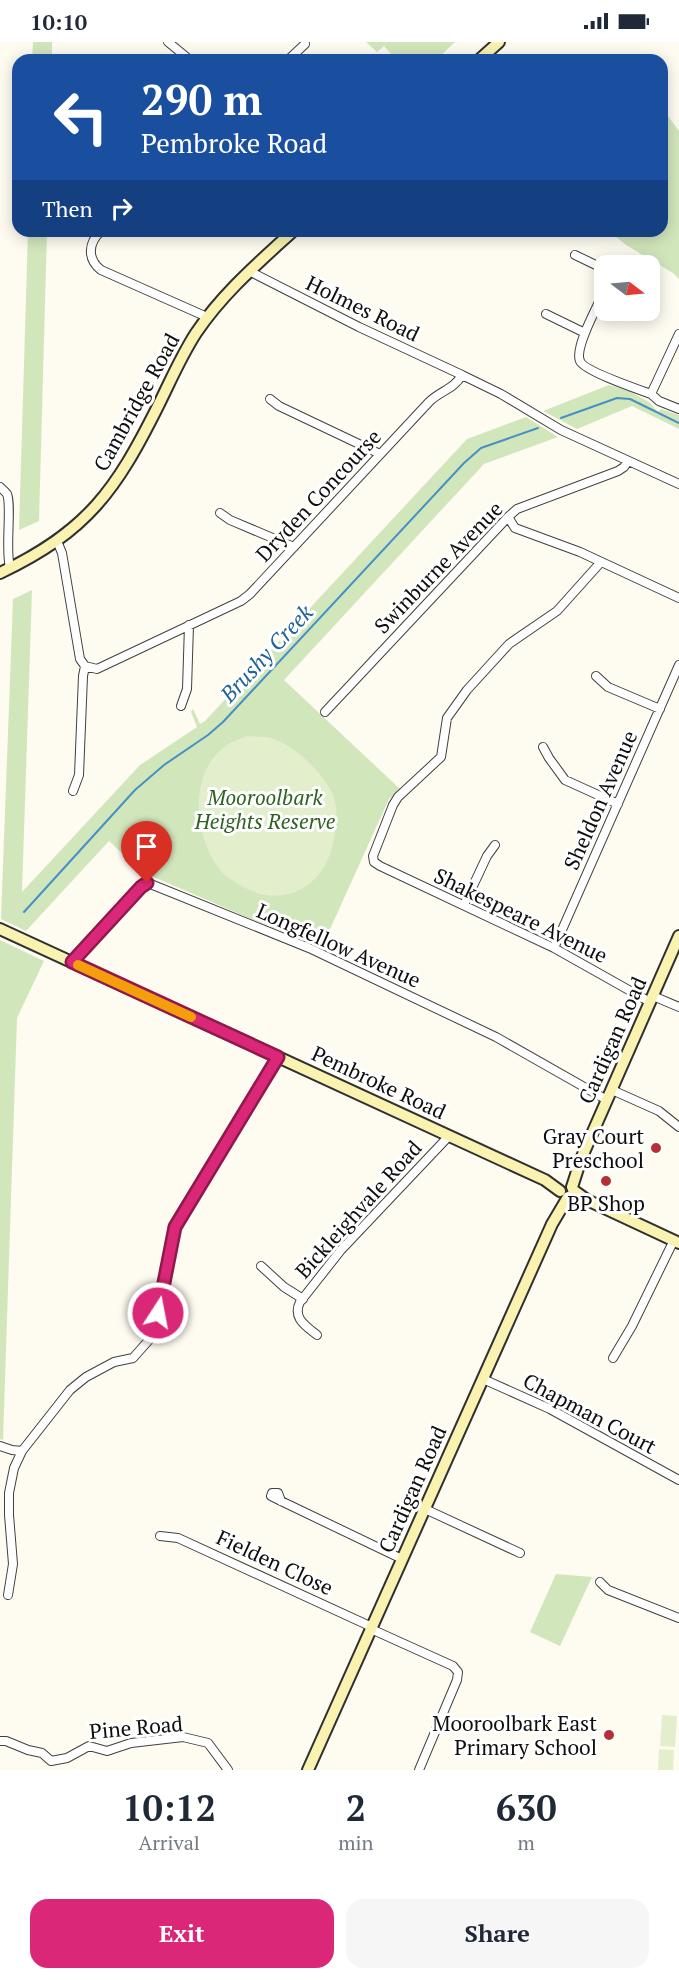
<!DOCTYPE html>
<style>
:root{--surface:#fff;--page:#f6f6f7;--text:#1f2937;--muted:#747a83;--accent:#db2777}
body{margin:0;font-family:"PT Serif",serif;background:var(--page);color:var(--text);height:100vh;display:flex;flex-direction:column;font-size:22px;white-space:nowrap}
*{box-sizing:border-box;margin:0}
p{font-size:20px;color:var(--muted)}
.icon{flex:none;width:33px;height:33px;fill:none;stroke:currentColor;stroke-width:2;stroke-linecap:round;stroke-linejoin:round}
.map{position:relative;height:1728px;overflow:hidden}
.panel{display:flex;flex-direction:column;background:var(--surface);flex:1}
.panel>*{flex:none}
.top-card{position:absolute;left:12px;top:12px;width:656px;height:183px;border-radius:18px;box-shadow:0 3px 15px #0003;background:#1a4fa0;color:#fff;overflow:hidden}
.needle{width:39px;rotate:106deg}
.buttons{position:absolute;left:594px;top:213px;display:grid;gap:12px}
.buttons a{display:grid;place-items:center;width:66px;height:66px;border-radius:12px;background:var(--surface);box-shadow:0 3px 15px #0003;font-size:30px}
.pin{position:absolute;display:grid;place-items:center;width:51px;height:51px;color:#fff;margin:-62px -26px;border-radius:50% 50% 50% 0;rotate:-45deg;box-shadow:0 0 6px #0007}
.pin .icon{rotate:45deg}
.me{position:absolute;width:66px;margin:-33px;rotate:11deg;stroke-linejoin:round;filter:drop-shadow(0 0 4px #0008)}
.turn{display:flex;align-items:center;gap:21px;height:126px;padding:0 30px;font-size:27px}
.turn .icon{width:78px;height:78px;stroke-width:2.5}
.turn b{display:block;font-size:42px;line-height:51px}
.then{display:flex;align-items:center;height:57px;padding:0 30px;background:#0003;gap:12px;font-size:22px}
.eta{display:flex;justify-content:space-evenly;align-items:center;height:102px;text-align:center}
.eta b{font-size:36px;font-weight:700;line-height:42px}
.primary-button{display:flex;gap:12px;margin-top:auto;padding:12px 30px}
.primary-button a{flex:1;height:69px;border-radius:18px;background:var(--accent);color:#fff;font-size:24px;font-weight:700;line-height:69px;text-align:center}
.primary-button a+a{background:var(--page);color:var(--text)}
.status{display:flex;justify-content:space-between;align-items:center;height:42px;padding:0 30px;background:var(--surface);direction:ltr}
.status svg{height:16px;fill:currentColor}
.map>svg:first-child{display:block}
</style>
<div class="status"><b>10:10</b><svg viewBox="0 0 49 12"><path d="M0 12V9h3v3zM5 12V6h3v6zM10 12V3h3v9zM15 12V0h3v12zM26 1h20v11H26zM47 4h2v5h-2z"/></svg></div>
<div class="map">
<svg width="679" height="1728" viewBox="0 0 679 1728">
<rect width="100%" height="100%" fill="#fefbf1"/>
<!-- green -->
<path fill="#d2e6bc" d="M33 0H52V18H32Z
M366 0H455L436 18H396L384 4 377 10Z
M662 66 679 89V237L673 231 626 203 609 189H662Z
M28 189H47L39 479 19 488Z
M609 343 629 349 649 360 658 370 661 367 679 373V387L632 364 577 387 543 369Z
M526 375 558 395 484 422 284 638 400 747 389 757 321 907 142 830 109 799 26 889 1 877 13 557 32 548 22 850 140 723 197 685 191 670 193 667 200 682 205 679 467 397Z
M0 898 44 919 17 976 3 1398 0 1397Z
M556 1532 592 1535 560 1604 530 1590Z"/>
<!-- pitch -->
<path fill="#e3eecd" d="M247 694C255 695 266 694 274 697 295 704 327 734 334 756 339 772 336 789 332 805 321 850 276 868 237 841 231 837 223 833 219 827 194 794 188 730 226 704 232 699 240 697 247 694Z
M662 1673 677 1674 675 1705 660 1704Z
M659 1707 674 1708 673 1728H658Z"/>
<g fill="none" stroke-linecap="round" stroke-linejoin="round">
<!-- stream -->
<path stroke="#4590c4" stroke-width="2" d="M561 376 617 356 630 357 679 381
M24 870 135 748 164 723 208 693 223 680 464 421 481 406 538 386"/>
<!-- street casing -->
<g stroke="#414141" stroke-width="10">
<path id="street" d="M168 0 190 18
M288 18 305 2
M101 189C88 201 87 217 101 228L207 275
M575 213 604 227
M249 229 359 285 462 333
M604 250C598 263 574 306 580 319 584 329 640 348 651 352
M546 272 585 291
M679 292 651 352 659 359 679 367
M270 357 279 364 380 412
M0 445C3 448 5 449 7 452 12 463 5 508 10 526
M220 471 230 478 294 505
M508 475 515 486 580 510 679 556
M57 499 62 511 80 617 85 624 97 627 241 559 250 552 429 360C440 349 454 347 462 333L501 352 561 388 679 442
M601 520 557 569 509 602 467 648 447 676 441 715 398 755 393 763 373 814 374 820 380 824 554 906 650 960
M596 634 608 645 660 667
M181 664 187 647 189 583
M325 670 508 475 517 467 618 429 624 425 628 419
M543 705 549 716 565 738 618 762
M73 749 79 733 83 634 85 624
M464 863 487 814 495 803
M554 906 679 623
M72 920 141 845 148 841 309 906 496 995 607 1058
M653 954 679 965
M612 1048 659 1069 679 1085
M261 1224 284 1245 303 1257
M317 1293C306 1284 292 1276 300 1260L341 1208 449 1094
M613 1316 632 1284 674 1198
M483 1337 550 1367 679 1438
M0 1404 12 1408 22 1409
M281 1459 278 1451H272L271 1454 281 1459 402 1517
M425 1467 520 1511
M160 1494 178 1496 372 1585
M600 1540 608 1548 679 1576
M8 1553 13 1522 9 1473V1451L14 1426 22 1409 70 1348 86 1335 114 1320 133 1316 149 1298 154 1288 175 1185 278 1015
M371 1587 453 1624 458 1630 457 1638 419 1728
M0 1699H6L28 1708 42 1711 51 1719 67 1716 89 1704 107 1709 131 1701 183 1695 208 1701 228 1728"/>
</g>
<!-- secondary casing -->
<g stroke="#303030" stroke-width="14">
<path id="secondary" d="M479 18 499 0
M0 531C88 489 116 448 158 364 170 340 181 314 196 291 222 252 258 221 293 189
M0 887 545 1138 560 1149
M572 1145 581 1117 679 894
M573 1148 587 1158 679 1201
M308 1728 552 1182 568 1155"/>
</g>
<!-- street -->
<use href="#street" stroke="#fff" stroke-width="8"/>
<!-- secondary -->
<use href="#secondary" stroke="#f9f2b0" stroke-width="10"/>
</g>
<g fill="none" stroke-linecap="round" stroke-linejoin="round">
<!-- route casing -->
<g stroke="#8e194d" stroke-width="15">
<path id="route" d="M147 841 141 845 72 920 278 1015 175 1185 158 1271"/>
</g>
<!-- route -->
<use href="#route" stroke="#db2777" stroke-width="10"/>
<!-- slow -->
<path stroke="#f59e0b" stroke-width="10" d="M78 923 191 975"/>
</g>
<!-- markers -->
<g fill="#b53035" stroke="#fff" stroke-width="2">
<circle cx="656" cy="1106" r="6"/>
<circle cx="606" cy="1139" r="6"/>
<circle cx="609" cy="1693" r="6"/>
</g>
<g text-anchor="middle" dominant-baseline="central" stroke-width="6" stroke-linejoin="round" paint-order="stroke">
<!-- street labels -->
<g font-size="21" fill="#0e0e0e" stroke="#fff">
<text transform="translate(363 266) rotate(26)">Holmes Road</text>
<text transform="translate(136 360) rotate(-61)">Cambridge Road</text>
<text transform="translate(318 453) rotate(-47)">Dryden Concourse</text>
<text transform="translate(438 525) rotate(-46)">Swinburne Avenue</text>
<text transform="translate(600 758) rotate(-66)">Sheldon Avenue</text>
<text transform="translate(521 873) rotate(26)">Shakespeare Avenue</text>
<text transform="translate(339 903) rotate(24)">Longfellow Avenue</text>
<text transform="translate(612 998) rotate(-66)">Cardigan Road</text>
<text transform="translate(379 1040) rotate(25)">Pembroke Road</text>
<text transform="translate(358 1167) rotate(-48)">Bickleighvale Road</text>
<text transform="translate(590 1371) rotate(28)">Chapman Court</text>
<text transform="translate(412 1447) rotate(-66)">Cardigan Road</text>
<text transform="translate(275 1520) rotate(25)">Fielden Close</text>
<text transform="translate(136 1685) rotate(-5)">Pine Road</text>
</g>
<!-- park labels -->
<g font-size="21" font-style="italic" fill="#2f6223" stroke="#fff">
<text x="265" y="755">Mooroolbark<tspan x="265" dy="24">Heights Reserve</tspan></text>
</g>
<!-- poi labels -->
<g font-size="21" fill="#0e0e0e" stroke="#fff" text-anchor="end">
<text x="644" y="1094">Gray Court<tspan x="644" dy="24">Preschool</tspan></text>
<text x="606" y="1161" text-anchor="middle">BP Shop</text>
<text x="597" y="1681">Mooroolbark East<tspan x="597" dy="24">Primary School</tspan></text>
</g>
<!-- water labels -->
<g font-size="22" font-style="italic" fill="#206398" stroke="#fff">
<text transform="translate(266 611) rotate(-47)">Brushy Creek</text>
</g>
</g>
</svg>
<div class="buttons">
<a><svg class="needle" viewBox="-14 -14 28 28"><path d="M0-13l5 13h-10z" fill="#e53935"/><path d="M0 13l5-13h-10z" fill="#747a83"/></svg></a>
</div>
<div class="pin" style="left:147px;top:841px;background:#d93025"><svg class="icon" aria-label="arrive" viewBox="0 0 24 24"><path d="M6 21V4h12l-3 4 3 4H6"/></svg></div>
<svg class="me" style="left:158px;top:1271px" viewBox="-20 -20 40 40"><circle r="17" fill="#db2777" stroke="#fff" stroke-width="3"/><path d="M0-11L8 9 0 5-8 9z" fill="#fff"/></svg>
<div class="top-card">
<div class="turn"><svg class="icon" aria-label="left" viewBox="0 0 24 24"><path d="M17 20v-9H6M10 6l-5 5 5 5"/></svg><div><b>290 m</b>Pembroke Road</div></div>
<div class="then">Then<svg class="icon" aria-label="right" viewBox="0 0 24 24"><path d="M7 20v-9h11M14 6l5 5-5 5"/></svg></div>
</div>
</div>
<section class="panel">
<div class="eta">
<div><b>10:12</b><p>Arrival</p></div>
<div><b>2</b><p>min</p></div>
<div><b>630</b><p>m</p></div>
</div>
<div class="primary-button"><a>Exit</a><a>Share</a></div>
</section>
